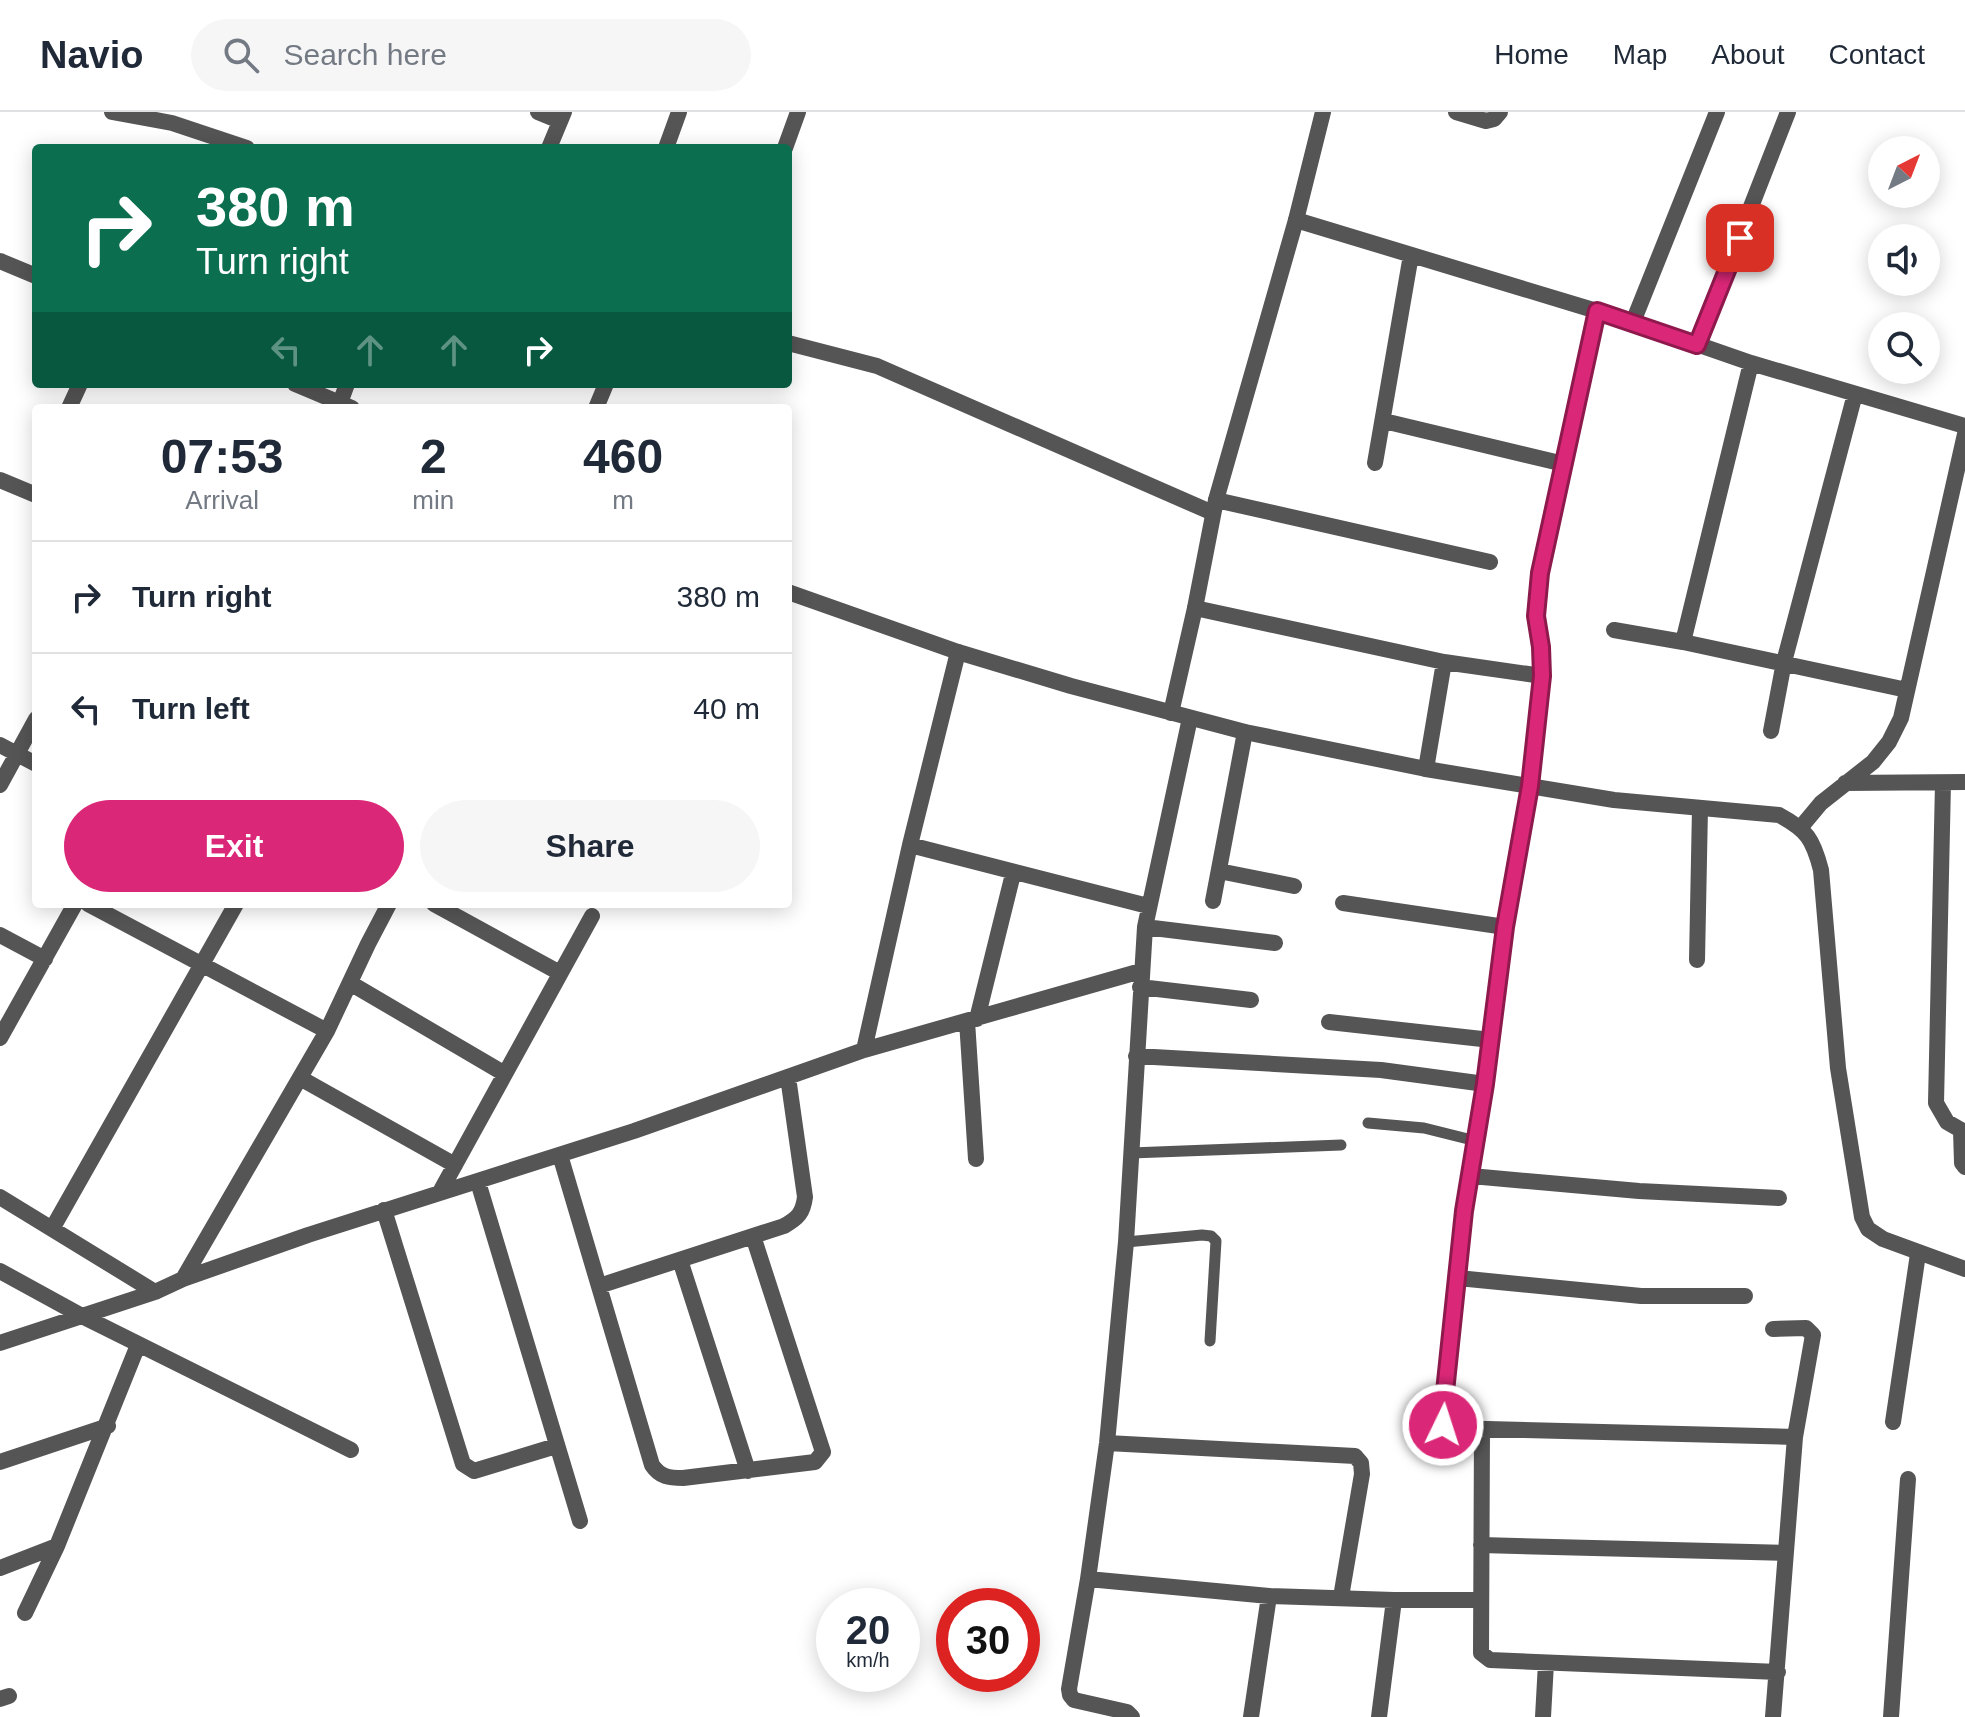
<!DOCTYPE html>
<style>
:root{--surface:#fff;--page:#f6f6f7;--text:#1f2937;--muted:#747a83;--line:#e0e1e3;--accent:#db2777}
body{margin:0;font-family:Helvetica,sans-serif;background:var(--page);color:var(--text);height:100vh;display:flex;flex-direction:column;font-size:30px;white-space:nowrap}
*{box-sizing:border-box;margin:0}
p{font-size:26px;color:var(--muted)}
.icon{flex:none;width:44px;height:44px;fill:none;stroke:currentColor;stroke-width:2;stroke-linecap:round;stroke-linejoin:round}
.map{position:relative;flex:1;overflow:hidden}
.drawer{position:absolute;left:32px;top:292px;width:760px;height:504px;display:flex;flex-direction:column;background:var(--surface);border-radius:8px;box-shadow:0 4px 20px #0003}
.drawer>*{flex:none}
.banner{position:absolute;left:32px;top:32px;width:760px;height:244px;border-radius:8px;box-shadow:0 4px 20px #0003;background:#0b6e4f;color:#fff;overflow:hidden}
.needle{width:52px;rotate:42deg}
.fabs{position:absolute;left:1868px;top:24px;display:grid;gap:16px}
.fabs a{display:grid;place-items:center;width:72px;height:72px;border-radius:50%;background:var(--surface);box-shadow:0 4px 20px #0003;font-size:40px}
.speed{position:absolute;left:816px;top:1476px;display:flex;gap:16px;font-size:40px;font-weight:700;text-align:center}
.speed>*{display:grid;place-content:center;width:104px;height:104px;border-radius:50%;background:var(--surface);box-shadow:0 4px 20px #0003;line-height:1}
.speed small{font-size:20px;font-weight:400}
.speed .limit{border:12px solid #d22;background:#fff;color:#111}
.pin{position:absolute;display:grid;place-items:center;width:68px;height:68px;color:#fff;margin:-34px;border-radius:16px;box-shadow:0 4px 12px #0006}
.me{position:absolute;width:88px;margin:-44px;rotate:4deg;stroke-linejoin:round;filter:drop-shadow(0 0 6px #0008)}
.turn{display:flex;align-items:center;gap:28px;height:168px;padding:0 32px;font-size:36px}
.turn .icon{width:104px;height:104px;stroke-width:2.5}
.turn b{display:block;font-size:56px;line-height:68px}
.lanes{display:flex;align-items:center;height:76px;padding:0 32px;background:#0003;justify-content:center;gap:40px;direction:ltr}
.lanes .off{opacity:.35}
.eta{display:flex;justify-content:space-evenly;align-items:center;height:136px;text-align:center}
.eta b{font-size:48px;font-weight:600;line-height:56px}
.button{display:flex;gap:16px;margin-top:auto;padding:16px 32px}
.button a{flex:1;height:92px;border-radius:48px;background:var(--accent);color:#fff;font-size:32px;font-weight:600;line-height:92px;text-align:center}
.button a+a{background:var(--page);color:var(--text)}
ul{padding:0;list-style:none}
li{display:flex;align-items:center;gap:24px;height:112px;padding:0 32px;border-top:2px solid var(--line)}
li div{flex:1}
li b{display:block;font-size:30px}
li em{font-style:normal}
header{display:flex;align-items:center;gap:48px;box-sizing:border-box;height:112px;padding:0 40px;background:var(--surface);border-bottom:2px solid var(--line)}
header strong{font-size:38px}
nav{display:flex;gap:44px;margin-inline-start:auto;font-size:28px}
.search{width:560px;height:72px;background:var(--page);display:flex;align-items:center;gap:20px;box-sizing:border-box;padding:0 28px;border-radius:44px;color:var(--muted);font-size:30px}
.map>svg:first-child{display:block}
</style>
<header>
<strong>Navio</strong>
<div class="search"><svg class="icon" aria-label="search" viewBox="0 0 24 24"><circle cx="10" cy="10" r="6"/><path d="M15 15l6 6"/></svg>Search here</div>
<nav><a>Home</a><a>Map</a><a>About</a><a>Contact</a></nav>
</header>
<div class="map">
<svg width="1965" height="1605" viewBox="0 0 1965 1605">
<rect width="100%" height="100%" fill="#fff"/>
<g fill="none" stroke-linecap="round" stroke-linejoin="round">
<!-- service -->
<path stroke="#555" stroke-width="11" d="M1368 1011 1424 1016 1476 1029
M1131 1041 1341 1033
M1126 1130 1202 1123 1211 1124 1216 1129 1210 1229"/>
<!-- minor -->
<path stroke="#555" stroke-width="16" d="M112 0 172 11 247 36
M538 0 560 9
M1456 0 1486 9 1494 7 1500 0
M549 36 564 0
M666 36 679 0
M785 36 798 0
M1296 108 1633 210 1751 251 1965 314
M1597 199 1540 461 1536 504 1541 535 1542 564 1530 674 1505 815 1485 972 1464 1099 1442 1308 1443 1313 1449 1316 1795 1325
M1633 210 1717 0
M788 231 877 254 1213 401
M1697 233 1788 0
M340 291 347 272
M69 296 80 272
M596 296 606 272
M1384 309 1564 352
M1375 351 1411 143
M0 368 36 383
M1216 388 1490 450
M1195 496 1444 550 1542 564
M1614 518 1683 530 1907 578
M1683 530 1751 251
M1771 619 1784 550 1855 282
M0 633 36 652
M1426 657 1444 550
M1845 671 1965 670
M1943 671 1936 991 1947 1010 1961 1018 1962 1051 1965 1055
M0 673 36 607
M1801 715 1821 691 1873 650 1889 630 1901 606 1965 322
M910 733 1148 794
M1219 759 1294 774
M1213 789 1245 620
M1343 791 1505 815
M88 792 327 919
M434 792 560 861
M1145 815 1275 831
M0 823 45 847
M1697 848 1700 696
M350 871 505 962
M1140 875 1251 888
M977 907 1013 762
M967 909 976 1047
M1329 910 1491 928
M0 926 75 792
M864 938 910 733 958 540
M1136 944 1381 958 1485 972
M300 966 455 1053
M560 1043 652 1353C660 1365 669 1366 683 1366L815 1350 823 1340 753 1124
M1471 1064 1639 1079 1779 1086
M478 1070 580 1409
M440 1080 592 804
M0 1085 155 1180
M384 1098 463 1352 474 1359 556 1334
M52 1117 236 792
M680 1148 748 1359
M0 1159 82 1204 351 1338
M1458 1166 1641 1184H1745
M183 1167 327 919 368 832 389 792
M599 1174 784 1114C798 1106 803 1101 805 1085L788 965
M0 1231 155 1180 183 1167 308 1123 634 1019 864 938 1141 859
M1893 1310 1918 1142
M1482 1317 1481 1541 1490 1548 1778 1560
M1107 1331 1355 1344 1361 1351 1362 1362 1341 1485
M0 1350 108 1314
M1481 1433 1786 1441
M0 1456 57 1434
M1088 1467 1269 1484 1394 1488H1480
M25 1501 57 1434 138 1233
M0 1587 9 1584
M1132 1605 1127 1600 1074 1588 1070 1583 1069 1577 1088 1467 1107 1331 1126 1130 1145 815 1190 606
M1251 1605 1269 1484
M1379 1605 1394 1488
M1543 1605 1546 1551
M1773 1605 1795 1325 1813 1223 1806 1216 1773 1217
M1891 1605 1908 1367"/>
<!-- tertiary -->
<path stroke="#555" stroke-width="16" d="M0 149 36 164
M295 272 352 296
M788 480 958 540 1071 574 1245 620 1426 657 1614 688 1779 703C1807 718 1813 727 1821 758L1838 956 1862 1105 1868 1117 1883 1127 1965 1157
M1171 601 1195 496 1216 388 1296 108 1323 0"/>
</g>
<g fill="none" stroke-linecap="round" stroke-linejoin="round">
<!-- route casing -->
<g stroke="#8e194d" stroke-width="20">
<path id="route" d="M1443 1313 1442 1308 1464 1099 1485 972 1505 815 1530 674 1542 564 1541 535 1536 504 1540 461 1597 199 1697 233 1740 126"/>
</g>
<!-- route -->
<use href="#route" stroke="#db2777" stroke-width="14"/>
</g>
</svg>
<div class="fabs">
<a><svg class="needle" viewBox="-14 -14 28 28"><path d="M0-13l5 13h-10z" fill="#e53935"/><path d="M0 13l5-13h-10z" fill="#747a83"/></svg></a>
<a><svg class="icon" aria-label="sound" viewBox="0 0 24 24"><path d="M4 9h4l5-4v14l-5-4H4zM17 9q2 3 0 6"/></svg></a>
<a><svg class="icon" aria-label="search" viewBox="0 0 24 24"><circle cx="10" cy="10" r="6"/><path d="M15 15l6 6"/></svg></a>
</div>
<div class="speed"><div>20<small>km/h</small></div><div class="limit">30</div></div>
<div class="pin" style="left:1740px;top:126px;background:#d93025"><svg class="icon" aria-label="arrive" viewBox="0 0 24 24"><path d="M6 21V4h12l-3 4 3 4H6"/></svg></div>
<svg class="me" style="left:1443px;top:1313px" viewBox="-20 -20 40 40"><circle r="17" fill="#db2777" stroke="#fff" stroke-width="3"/><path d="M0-11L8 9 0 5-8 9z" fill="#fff"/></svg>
<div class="banner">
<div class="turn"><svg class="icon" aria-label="right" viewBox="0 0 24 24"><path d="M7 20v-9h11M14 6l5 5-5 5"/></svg><div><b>380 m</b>Turn right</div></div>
<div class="lanes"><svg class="icon off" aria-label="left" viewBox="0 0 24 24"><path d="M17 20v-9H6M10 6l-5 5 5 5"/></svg><svg class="icon off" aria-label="ahead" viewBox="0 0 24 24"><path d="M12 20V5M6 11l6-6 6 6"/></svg><svg class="icon off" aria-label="ahead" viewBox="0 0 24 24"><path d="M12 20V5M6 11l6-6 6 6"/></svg><svg class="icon" aria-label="right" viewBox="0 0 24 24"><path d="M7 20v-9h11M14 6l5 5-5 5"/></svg></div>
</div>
<section class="drawer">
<div class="eta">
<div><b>07:53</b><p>Arrival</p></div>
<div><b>2</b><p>min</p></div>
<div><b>460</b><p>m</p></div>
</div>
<ul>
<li><svg class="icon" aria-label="right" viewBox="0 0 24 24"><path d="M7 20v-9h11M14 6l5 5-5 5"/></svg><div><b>Turn right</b></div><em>380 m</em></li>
<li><svg class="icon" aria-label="left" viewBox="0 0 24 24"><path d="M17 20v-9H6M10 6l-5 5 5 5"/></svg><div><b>Turn left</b></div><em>40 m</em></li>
</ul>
<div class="button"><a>Exit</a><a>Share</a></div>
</section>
</div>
